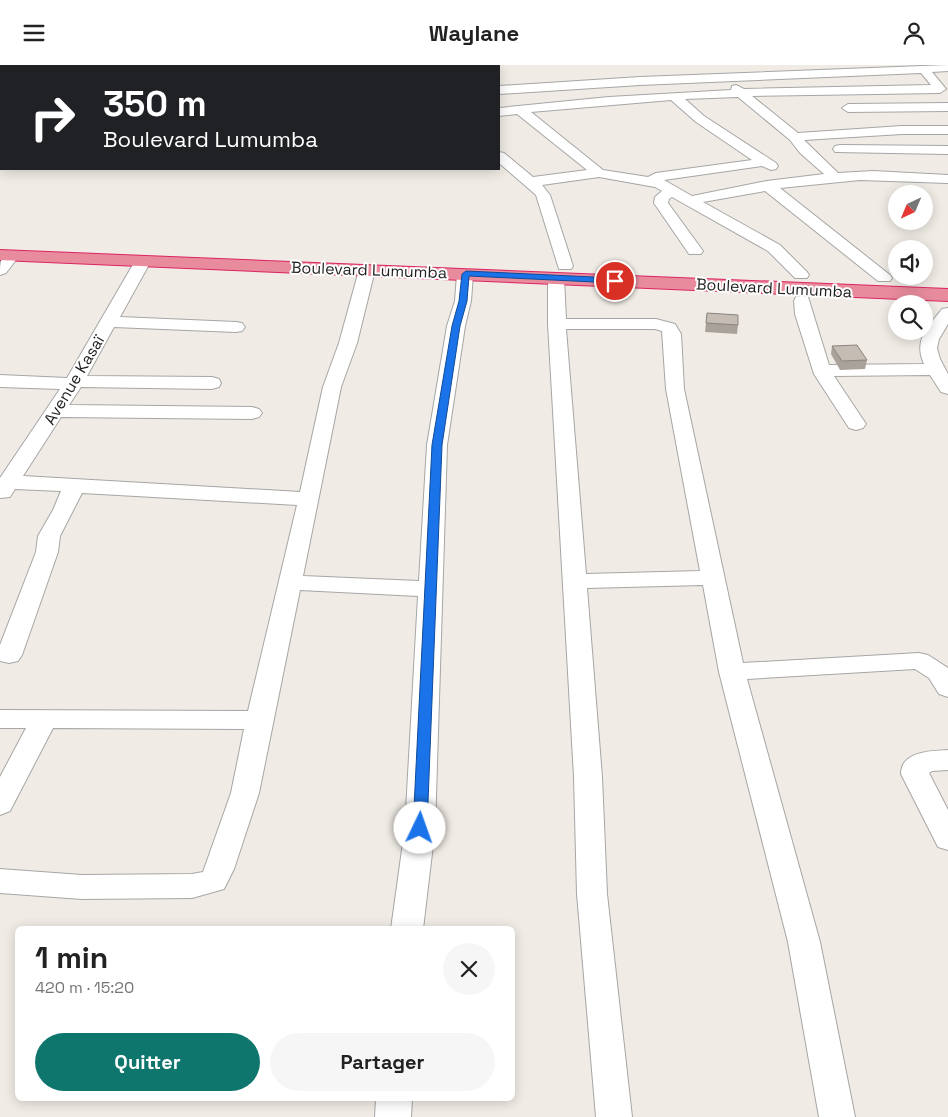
<!DOCTYPE html>
<html lang="fr">
<meta charset="utf-8">
<style>
:root{--surface:#fff;--page:#f6f6f6;--text:#222;--muted:#767676;--accent:#0f766e}
body{margin:0;font-family:"Space Grotesk",sans-serif;background:var(--page);color:var(--text);height:100vh;display:flex;flex-direction:column;font-size:19px;white-space:nowrap}
*{box-sizing:border-box;margin:0}
p{font-size:16px;color:var(--muted)}
.icon{flex:none;width:28px;height:28px;fill:none;stroke:currentColor;stroke-width:2;stroke-linecap:round;stroke-linejoin:round}
.map{position:relative;flex:1;overflow:hidden}
.panel{position:absolute;left:15px;top:861px;width:500px;height:175px;display:flex;flex-direction:column;background:var(--surface);border-radius:8px;box-shadow:0 2px 12px #0003}
.panel>*{flex:none}
.guide{position:absolute;left:0px;top:0px;width:500px;height:105px;box-shadow:0 2px 12px #0003;background:#202124;color:#fff;overflow:hidden}
.needle{width:32px;rotate:224deg}
.tools{position:absolute;left:888px;top:120px;display:grid;gap:10px}
.tools a{display:grid;place-items:center;width:45px;height:45px;border-radius:50%;background:var(--surface);box-shadow:0 2px 12px #0003;font-size:25px}
.pin{position:absolute;display:grid;place-items:center;width:42px;height:42px;color:#fff;margin:-21px;border:2px solid #fff;border-radius:50%;box-shadow:0 1px 5px #0007}
.me{position:absolute;width:55px;margin:-28px;rotate:3deg;stroke-linejoin:round;filter:drop-shadow(0 0 4px #0008)}
.turn{display:flex;align-items:center;gap:18px;height:105px;padding:0 20px;font-size:22px}
.turn .icon{width:65px;height:65px;stroke-width:2.5}
.turn b{display:block;font-size:35px;line-height:42px}
.round{display:grid;place-items:center;flex:none;width:52px;height:52px;border-radius:26px;background:var(--page)}
.head{display:flex;align-items:center;justify-content:space-between;height:85px;padding:0 20px}
h1{font-size:30px;font-weight:700;line-height:38px}
.primary-button{display:flex;gap:10px;margin-top:auto;padding:10px 20px}
.primary-button a{flex:1;height:58px;border-radius:30px;background:var(--accent);color:#fff;font-size:20px;font-weight:700;line-height:58px;text-align:center}
.primary-button a+a{background:var(--page);color:var(--text)}
header{display:flex;justify-content:space-between;align-items:center;height:65px;padding:0 20px;background:var(--surface);font-size:22px;font-weight:700}
.map>svg:first-child{display:block}
</style>
<header><svg class="icon" aria-label="menu" viewBox="0 0 24 24"><path d="M4 6h16M4 12h16M4 18h16"/></svg>Waylane<svg class="icon" aria-label="person" viewBox="0 0 24 24"><circle cx="12" cy="8" r="4"/><path d="M4 21q1-7 8-7t8 7"/></svg></header>
<div class="map">
<svg width="948" height="1052" viewBox="0 0 948 1052">
<rect width="100%" height="100%" fill="#f0ece5"/>
<g fill="none" stroke-linecap="round" stroke-linejoin="round">
<!-- street casing -->
<g stroke="#a6a6a6" stroke-width="2">
<path id="street" d="M416 0H428L429 1H417Z
M948 0V6L932 7 946 24 940 28 752 31 798 68 902 61H948V69H902L804 75 838 108 873 106 948 110V118L860 115 780 123 890 210 892 213 890 216H878L765 126 703 137 780 180 807 207 809 210 807 213H795L768 186 672 132 669 134 668 138 703 186 701 189H689L654 138 655 132 662 126 655 122 599 112 542 120 550 130 573 201 571 204H559L536 130 499 98V87L504 88 533 112 587 105 517 49 499 51V43L609 32 731 25 732 21 736 20 744 24 931 20 921 8 640 20 499 29V21L640 12ZM738 32 790 75 800 88 824 109 767 116 692 131 664 115 762 101 771 105 776 104 778 101 776 98 704 51 685 34ZM671 35 696 57 752 95 656 108 648 112 603 105 531 47Z
M948 38V46L848 47 842 43 848 39Z
M840 80 948 81V89L835 87 833 84 835 81Z
M11 186 17 188 19 191 6 208 0 210C0 199 0 189 11 186Z
M143 191 149 193 151 196 120 252 236 257 242 258 245 262 242 266 236 267 114 262 87 311 212 312 219 314 221 318 219 322 212 324 81 322 69 340 252 342 259 344 262 348 259 352 252 354 61 352 23 411 300 427 323 322 339 278 359 205 361 202H373L375 205 357 278 341 322 303 511 419 516 427 380 447 261 455 236 457 209 459 206H471L473 209 471 236 465 261 447 380 435 763 423 864H391L405 763 418 531 300 525 259 728 234 804 224 824 192 833 82 834 0 828V804L82 810 192 809 203 807 231 728 244 664 53 663 10 746 0 750V712L26 663H0V645L248 646 297 440 82 428 60 471 58 487 22 590 18 596 9 598 0 596V580L36 487 38 471 53 445 61 426 15 424 10 432 0 433V413L60 324 0 322V310L67 313 135 196 137 193Z
M556 208 562 210 564 213 566 254H656L675 259 681 269 684 324 743 598 919 588 928 590 948 603V632L939 629 929 613 915 604 747 614 820 877 855 1052H819L788 877 719 607 703 520 587 523 602 712 607 829 632 1052H596L577 829 574 712 548 259V213L550 210ZM566 264H655L662 266 666 324 700 506 586 509Z
M802 231 808 232 829 300 924 299C913 275 928 262 942 244L948 243V259L939 274 937 283 940 294 948 309V329L941 327 930 310 834 311 866 359 863 363 856 365 849 363 814 309 795 249 794 236 796 232Z
M948 685V705L932 706 929 708 948 745V785L938 782 901 709C901 686 931 686 948 685Z
M376 1034H412L411 1052H375Z"/>
</g>
<!-- highway casing -->
<g stroke="#dd2362" stroke-width="2">
<path id="highway" d="M0 185 948 224V236L0 195Z"/>
</g>
<!-- street -->
<use href="#street" fill="#fff" fill-rule="evenodd"/>
<!-- highway -->
<use href="#highway" fill="#e88c9d" fill-rule="evenodd"/>
</g>
<!-- wall -->
<path fill="#a9a29b" d="M707 248 738 260 737 269 705 267Z
M832 281 867 295 865 304 840 305 831 289Z"/>
<!-- building -->
<path fill="#c5bcb4" stroke="#8a847e" d="M707 248 738 250V260L706 258Z
M857 280 867 295 842 296 832 281Z"/>
<!-- route -->
<path fill="#1a73e8" stroke="#114b97" d="M466 206 615 213 619 216 615 218 469 211 467 236 460 261 442 380 427 763 425 767 420 768 415 767 413 763 432 380 452 261 459 236 462 209Z"/>
<g text-anchor="middle" dominant-baseline="central" stroke-width="4" stroke-linejoin="round" paint-order="stroke">
<!-- far-street labels -->
<g font-size="16" fill="#1f1f1f" stroke="#fff">
<text transform="translate(369 205) rotate(2)">Boulevard Lumumba</text>
<text transform="translate(774 223) rotate(3)">Boulevard Lumumba</text>
<text transform="translate(74 315) rotate(-59)">Avenue Kasaï</text>
</g>
</g>
</svg>
<div class="tools">
<a><svg class="needle" viewBox="-14 -14 28 28"><path d="M0-13l5 13h-10z" fill="#e53935"/><path d="M0 13l5-13h-10z" fill="#767676"/></svg></a>
<a><svg class="icon" aria-label="sound" viewBox="0 0 24 24"><path d="M4 9h4l5-4v14l-5-4H4zM17 9q2 3 0 6"/></svg></a>
<a><svg class="icon" aria-label="search" viewBox="0 0 24 24"><circle cx="10" cy="10" r="6"/><path d="M15 15l6 6"/></svg></a>
</div>
<div class="pin" style="left:615px;top:216px;background:#d93025"><svg class="icon" aria-label="arrive" viewBox="0 0 24 24"><path d="M6 21V4h12l-3 4 3 4H6"/></svg></div>
<svg class="me" style="left:420px;top:763px" viewBox="-20 -20 40 40"><circle r="19" fill="#fff"/><path d="M0-13L10 11 0 6-10 11z" fill="#1a73e8"/></svg>
<div class="guide">
<div class="turn"><svg class="icon" aria-label="right" viewBox="0 0 24 24"><path d="M7 20v-9h11M14 6l5 5-5 5"/></svg><div><b>350 m</b>Boulevard Lumumba</div></div>
</div>
<section class="panel">
<div class="head"><div><h1>1 min</h1><p>420 m · 15:20</p></div><a class="round"><svg class="icon" aria-label="close" viewBox="0 0 24 24"><path d="M6 6l12 12M18 6L6 18"/></svg></a></div>
<div class="primary-button"><a>Quitter</a><a>Partager</a></div>
</section>
</div>
